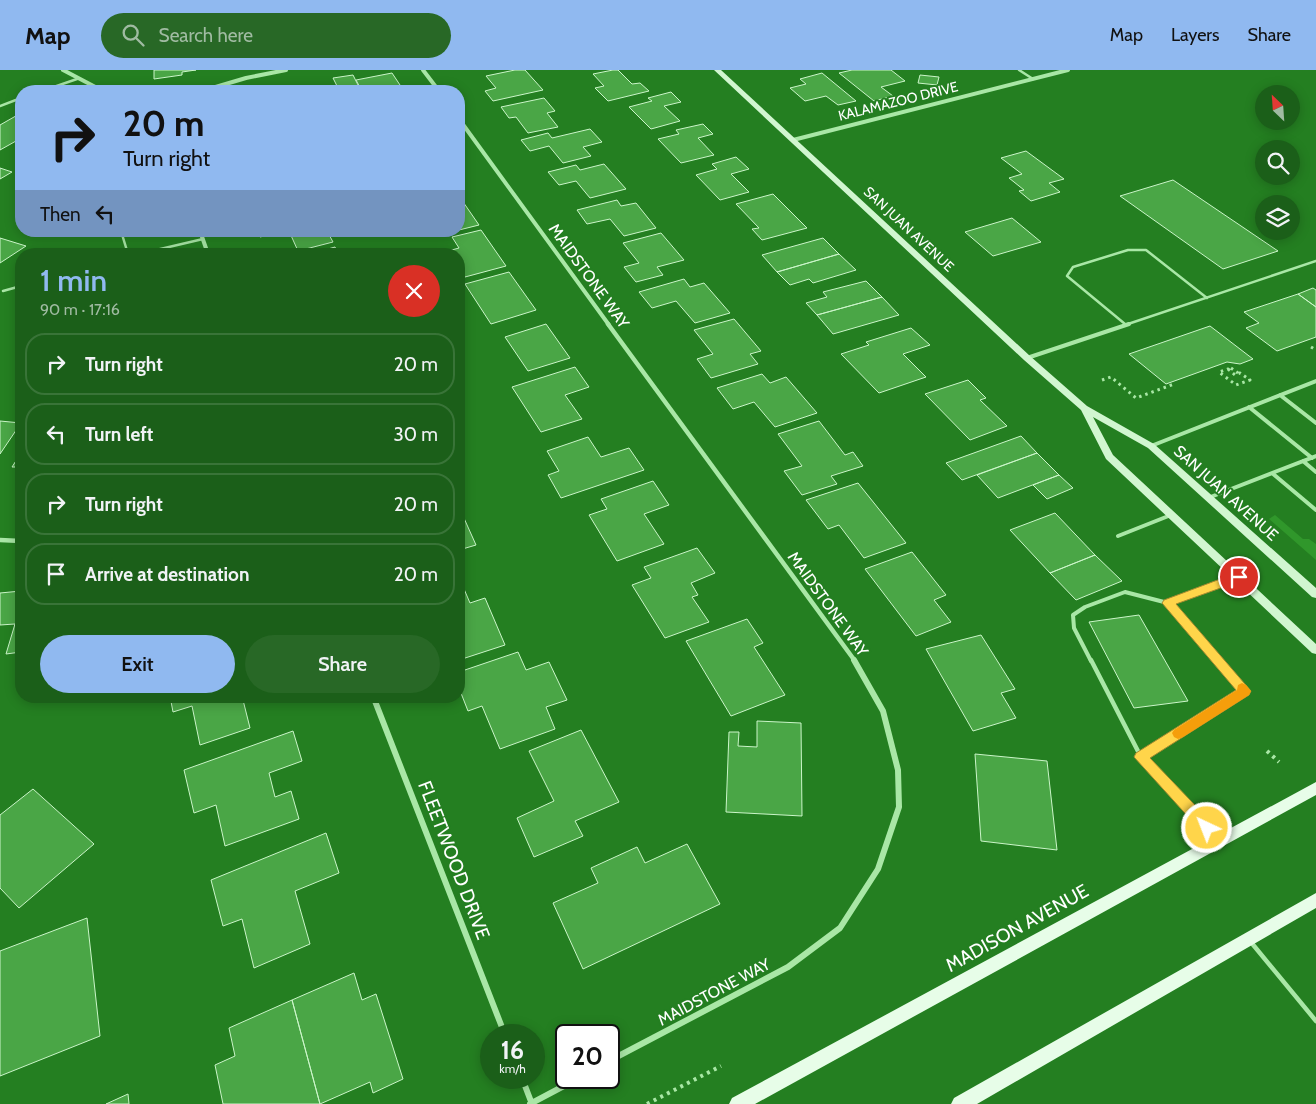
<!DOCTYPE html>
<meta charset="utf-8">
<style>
:root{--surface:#1b5f19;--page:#286826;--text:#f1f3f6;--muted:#a0bba2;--line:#397438;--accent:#90b9f0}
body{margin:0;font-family:Cabin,sans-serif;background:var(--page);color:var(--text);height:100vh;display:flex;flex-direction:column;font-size:19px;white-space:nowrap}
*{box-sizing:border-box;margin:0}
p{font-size:16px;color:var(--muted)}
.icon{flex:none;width:28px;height:28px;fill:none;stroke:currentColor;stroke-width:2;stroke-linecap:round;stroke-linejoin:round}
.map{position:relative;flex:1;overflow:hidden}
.panel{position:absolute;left:15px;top:178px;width:450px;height:455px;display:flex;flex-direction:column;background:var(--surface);border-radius:20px;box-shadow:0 2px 12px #0003}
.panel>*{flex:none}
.hud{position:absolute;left:15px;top:15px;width:450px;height:152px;border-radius:20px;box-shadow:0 2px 12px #0003;background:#90b9f0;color:#111;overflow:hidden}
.needle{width:32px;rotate:335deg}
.controls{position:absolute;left:1255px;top:15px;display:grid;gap:10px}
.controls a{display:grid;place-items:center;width:45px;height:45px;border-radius:50%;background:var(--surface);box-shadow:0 2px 12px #0003;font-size:25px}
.speed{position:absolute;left:480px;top:954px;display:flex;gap:10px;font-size:25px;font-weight:700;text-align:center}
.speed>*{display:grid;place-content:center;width:65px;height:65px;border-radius:50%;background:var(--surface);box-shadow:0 2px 12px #0003;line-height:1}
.speed small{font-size:12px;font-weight:400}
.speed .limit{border:2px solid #111;border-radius:8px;background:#fff;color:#111}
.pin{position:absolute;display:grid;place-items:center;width:42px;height:42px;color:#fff;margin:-21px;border:2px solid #fff;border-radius:50%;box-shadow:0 1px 5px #0007}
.me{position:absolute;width:55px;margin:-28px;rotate:317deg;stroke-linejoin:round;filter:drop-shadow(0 0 4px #0008)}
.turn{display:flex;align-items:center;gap:18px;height:105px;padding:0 25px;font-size:22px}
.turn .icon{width:65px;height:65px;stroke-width:2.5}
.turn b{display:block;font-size:35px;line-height:42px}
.then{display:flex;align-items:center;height:48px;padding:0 25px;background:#0003;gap:10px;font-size:19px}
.round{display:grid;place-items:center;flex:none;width:52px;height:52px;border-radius:26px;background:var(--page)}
.head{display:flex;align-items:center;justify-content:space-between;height:85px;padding:0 25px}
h1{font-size:30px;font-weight:600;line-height:38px;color:var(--accent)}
.cta{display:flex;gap:10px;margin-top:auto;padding:10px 25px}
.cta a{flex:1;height:58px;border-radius:30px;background:var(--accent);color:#111;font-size:20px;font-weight:600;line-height:58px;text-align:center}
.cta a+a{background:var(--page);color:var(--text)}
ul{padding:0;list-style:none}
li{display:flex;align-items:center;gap:15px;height:62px;margin:0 10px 8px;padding:0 15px;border:2px solid var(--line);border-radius:20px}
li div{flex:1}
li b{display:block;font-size:19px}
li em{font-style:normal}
header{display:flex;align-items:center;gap:30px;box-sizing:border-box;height:70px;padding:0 25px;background:var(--accent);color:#111}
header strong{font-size:24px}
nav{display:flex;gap:28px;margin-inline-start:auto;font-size:18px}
.search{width:350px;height:45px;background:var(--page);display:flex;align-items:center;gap:12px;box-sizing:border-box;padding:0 18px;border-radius:28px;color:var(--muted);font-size:19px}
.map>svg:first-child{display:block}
</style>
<header>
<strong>Map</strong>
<div class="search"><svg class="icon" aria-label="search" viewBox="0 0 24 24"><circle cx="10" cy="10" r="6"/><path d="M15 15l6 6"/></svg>Search here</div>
<nav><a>Map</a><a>Layers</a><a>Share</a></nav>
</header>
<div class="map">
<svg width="1316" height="1034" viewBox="0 0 1316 1034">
<rect width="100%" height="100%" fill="#247f21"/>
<!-- green -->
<path fill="#30972b" d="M1275 445 1303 469H1309L1316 474V490L1269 449Z"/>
<!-- building -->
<path fill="#4aa646" stroke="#cbf5c9" d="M154 0H196L182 2V5L154 9Z
M515 0H525L543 20 493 31 485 21 496 18 486 6Z
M613 0H618L632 14 640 13 649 21 608 31 595 18 604 16 593 4Z
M852 0H891L905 11 881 17 893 26 874 31 839 3Z
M392 3 404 21H362L356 10Z
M822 3 856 31 838 35 826 26 805 31 790 18 806 14 800 9Z
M353 5 359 17 339 20 333 8Z
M920 5 939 7 937 15 918 13Z
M671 22 681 32 664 36 680 51 651 59 629 37 652 31 648 28Z
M544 28 555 41 547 43 558 57 528 63 516 47 509 48 501 37Z
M21 43V73L16 71 0 80V55Z
M703 54 713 64 698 68 714 85 681 93 658 69 679 64 676 60Z
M590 59 602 72 583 77 591 86 563 93 549 76 530 81 521 70 548 63 552 68Z
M1026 81 1064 109 1049 113 1060 122 1031 131 1019 121 1024 120 1009 108 1022 104 1001 88Z
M736 87 749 99 731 104 749 122 720 130 696 105 717 99 712 94Z
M604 94 626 119 590 128 576 111 559 115 548 102 576 95 580 100Z
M0 98 12 102 0 109Z
M1173 110 1278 181 1223 199 1120 126Z
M773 124 807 158 762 170 752 159 759 158 736 134Z
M459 126 479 155 459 160Z
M617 130 621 136 636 133 656 158 624 166 610 149 587 154 577 140Z
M1012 148 1041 172 993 186 965 162Z
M481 160 506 196 465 207 459 197V184H450L448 181 459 178 452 167Z
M258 161H285L260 167Z
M289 161H327L333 172 298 181Z
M661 163 684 190 657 197 663 205 636 212 624 197 639 193 623 173Z
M0 168 26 176 0 193Z
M823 168 839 184 777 202 762 185Z
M335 177 338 184H310Z
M839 184 856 200 813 213 809 209 790 215 777 202Z
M509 202 536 240 491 254 465 214Z
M684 209 690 217 704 213 730 243 695 253 676 231 652 238 639 222Z
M866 211 882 227 817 245 806 233 827 227 823 222Z
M1313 218 1316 220V237L1298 224Z
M1298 224 1316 237V267L1277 281 1246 258 1259 253 1244 242Z
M882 227 899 245 833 264 817 245Z
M734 249 761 281 750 284 758 294 711 308 697 289 713 284 694 260Z
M546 254 570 288 528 301 505 267Z
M1210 256 1253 289 1240 294 1227 292 1166 314 1129 284Z
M911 258 930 275 903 284 926 307 879 323 841 284 869 275 866 272Z
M575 297 589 317 565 325 582 349 541 362 512 317Z
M762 304 770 313 786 307 817 343 775 357 754 332 733 339 717 318Z
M968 310 986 328 980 330 1007 356 970 370 925 324Z
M0 351 21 353 0 384Z
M819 351 845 385 853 382 863 396 831 406 837 414 802 425 784 401 802 396 778 364Z
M1021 366 1037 383 962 410 946 393Z
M588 367 601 387 629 378 644 400 561 428 548 405 559 401 547 381Z
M21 383V397H12Z
M1037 383 1059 405 998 428 977 405Z
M1059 405 1073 418 1047 429 1033 415Z
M653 411 669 435 644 444 664 474 617 491 589 445 607 439 601 429Z
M858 413 906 473 864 488 839 455 828 459 806 430Z
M459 437 476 475 459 480Z
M1055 443 1095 485 1050 503 1010 460Z
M697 478 715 503 691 513 698 525 692 527 709 552 665 568 632 515 651 508 644 497Z
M912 482 946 525 934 530 951 552 916 566 865 499Z
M1095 485 1122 511 1076 530 1050 503Z
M461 512 470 533 485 528 505 575 459 590V513Z
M21 521V582L6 584 15 554 0 555V523Z
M1139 545 1188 631 1134 638 1089 552Z
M747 549 763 573 754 577 785 625 731 646 686 571Z
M981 565 1015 619 1001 623 1016 648 973 661 926 579Z
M518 582 526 600 549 592 567 630 546 637 555 659 500 679 482 636 468 641 459 618V602Z
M170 626H242L250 658 200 675 192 636 173 642Z
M757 651 801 653 802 746 726 742 729 662H739L738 676 757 677Z
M581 660 619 732 575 751 583 766 534 787 517 748 554 731 529 681Z
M293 661 302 691 269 703 275 727 291 721 299 749 225 776 216 735 194 743 184 700Z
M975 684 1047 691 1057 780 981 771Z
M33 719 94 774 19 838 0 818V745Z
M326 763 339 803 295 821 310 874 254 898 242 849 223 856 211 810Z
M687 774 720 834 583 899 553 833 598 813 591 798 637 777 645 793Z
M87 848 100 966 0 1006V881Z
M354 903 362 930 376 924 403 1009 373 1023 370 1012 320 1034 292 930Z
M292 930 320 1034H223L215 995 235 986 229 958Z
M128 1024 129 1034H106Z"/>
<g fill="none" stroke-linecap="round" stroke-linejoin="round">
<!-- path-far1 -->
<path stroke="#a9e7a6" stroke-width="3" stroke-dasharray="2.5 4" stroke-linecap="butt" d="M1311 277 1316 280
M1231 298 1238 303
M1228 299 1235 305 1240 303 1250 310 1236 315 1219 302Z
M1102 310 1111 307 1136 328 1174 314"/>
<!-- path -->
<path stroke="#a9e7a6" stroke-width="4" stroke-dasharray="3 4.5" stroke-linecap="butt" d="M1267 681 1279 692
M647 1034 721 996"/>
<!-- service-far2 -->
<path stroke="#a9e7a6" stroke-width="2.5" d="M1019 0 1033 9
M42 21 77 9
M0 36 21 28
M121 161 128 184
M139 184 203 169
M3 221 21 216
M1125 254 1067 206 1073 197 1128 180H1146L1207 228
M1125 255 1316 191"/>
<!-- service-far1 -->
<path stroke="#a9e7a6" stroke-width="4" d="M1027 288 1129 254
M1280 325 1316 353
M1249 337 1312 388
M1151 376 1316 311
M1303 391 1316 402
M1272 403 1316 386
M1208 428 1272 403 1316 440
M1118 466 1171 445
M1091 591 1074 558 1073 545 1085 537 1125 522 1168 533
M1218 591 1168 533 1237 507"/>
<!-- service -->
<path stroke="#a9e7a6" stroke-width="4.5" d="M1091 590 1141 687
M1217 590 1244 621 1141 687 1218 770
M1250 871 1316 951"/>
<!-- minor-far2 -->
<path stroke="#a9e7a6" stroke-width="4" d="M63 0 103 21
M423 0 439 21
M202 21 246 8 286 0
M459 49 609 255
M793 70 1068 0
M200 161 208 184"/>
<!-- minor-far1 -->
<path stroke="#a9e7a6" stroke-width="4.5" d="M608 254 855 591
M0 470 21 471"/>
<!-- minor -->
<path stroke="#a9e7a6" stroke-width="6" d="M373 626 505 965
M609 991 788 897 840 858 878 799 899 737 898 700 883 641 854 590
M522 1008 532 1034
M530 1034 579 1008"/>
<!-- secondary -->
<path fill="#d1f6d0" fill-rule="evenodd" d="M714 0H721L1030 286 1087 336 1154 374 1316 518V528L1312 527 1148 378 1093 347 1113 385 1316 574V584L1312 583 1106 389 1081 340 1024 290Z"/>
<!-- primary -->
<path fill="#e7fde8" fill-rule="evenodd" d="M1316 712V725L755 1034H729L732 1028Z
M1316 823V838L977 1034H951L954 1028Z"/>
</g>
<!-- route -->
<path fill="#ffd54a" stroke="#a68a30" d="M1239 502 1243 504 1244 507 1243 510 1176 534 1251 621 1249 625 1150 688 1212 753 1213 758 1212 762 1207 764 1202 762 1134 687 1136 683 1236 620 1162 533 1164 530Z"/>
<!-- slow -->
<path fill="#f59e0b" d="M1242 613 1246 615 1251 621 1249 625 1183 667 1178 669 1174 667 1172 663 1174 660 1237 620 1238 615Z"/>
<g text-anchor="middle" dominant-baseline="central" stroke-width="4" stroke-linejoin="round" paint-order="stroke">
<!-- far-street labels -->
<g font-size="14" fill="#fff" stroke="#247f21">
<text transform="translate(898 31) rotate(-14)">KALAMAZOO DRIVE</text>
<text transform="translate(909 159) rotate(43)">SAN JUAN AVENUE</text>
</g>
<!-- street labels -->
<g font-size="16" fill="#fff" stroke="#247f21">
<text transform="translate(589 206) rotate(54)">MAIDSTONE WAY</text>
<text transform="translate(1226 423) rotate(42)">SAN JUAN AVENUE</text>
<text transform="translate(828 534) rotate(54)">MAIDSTONE WAY</text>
<text transform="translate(714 922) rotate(-28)">MAIDSTONE WAY</text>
</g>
<!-- near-street labels -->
<g font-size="19" fill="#fff" stroke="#247f21">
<text transform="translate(454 790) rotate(69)">FLEETWOOD DRIVE</text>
<text transform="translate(1017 858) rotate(-29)">MADISON AVENUE</text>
</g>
</g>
</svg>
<div class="controls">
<a><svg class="needle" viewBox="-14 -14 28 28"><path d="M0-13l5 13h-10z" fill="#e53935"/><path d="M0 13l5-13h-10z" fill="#a0bba2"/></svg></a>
<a><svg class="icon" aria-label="search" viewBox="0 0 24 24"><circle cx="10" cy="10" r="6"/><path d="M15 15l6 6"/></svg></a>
<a><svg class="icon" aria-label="layers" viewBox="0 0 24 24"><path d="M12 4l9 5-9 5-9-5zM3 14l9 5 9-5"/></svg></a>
</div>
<div class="speed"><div>16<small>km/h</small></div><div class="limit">20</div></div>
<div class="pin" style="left:1239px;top:507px;background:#d93025"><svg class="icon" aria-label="arrive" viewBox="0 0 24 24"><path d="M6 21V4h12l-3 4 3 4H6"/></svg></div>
<svg class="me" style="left:1207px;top:758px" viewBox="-20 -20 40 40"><circle r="17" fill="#ffd54a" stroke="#fff" stroke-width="3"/><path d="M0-11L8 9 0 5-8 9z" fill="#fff"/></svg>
<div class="hud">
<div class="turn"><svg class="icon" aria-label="right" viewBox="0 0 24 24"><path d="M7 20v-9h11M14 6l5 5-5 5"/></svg><div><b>20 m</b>Turn right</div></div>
<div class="then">Then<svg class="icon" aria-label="left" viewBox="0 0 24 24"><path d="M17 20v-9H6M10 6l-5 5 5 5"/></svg></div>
</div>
<section class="panel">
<div class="head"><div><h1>1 min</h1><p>90 m · 17:16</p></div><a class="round" style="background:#d93025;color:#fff"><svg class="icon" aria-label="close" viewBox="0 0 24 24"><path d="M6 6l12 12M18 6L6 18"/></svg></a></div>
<ul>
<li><svg class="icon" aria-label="right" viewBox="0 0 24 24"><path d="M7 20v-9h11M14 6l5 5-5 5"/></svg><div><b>Turn right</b></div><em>20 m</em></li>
<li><svg class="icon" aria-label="left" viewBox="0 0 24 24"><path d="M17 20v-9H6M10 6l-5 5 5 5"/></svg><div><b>Turn left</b></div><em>30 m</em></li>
<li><svg class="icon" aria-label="right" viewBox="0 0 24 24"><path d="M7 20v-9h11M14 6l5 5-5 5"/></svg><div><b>Turn right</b></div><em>20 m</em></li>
<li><svg class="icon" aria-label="arrive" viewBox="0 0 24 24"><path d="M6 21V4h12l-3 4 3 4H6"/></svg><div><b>Arrive at destination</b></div><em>20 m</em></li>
</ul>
<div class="cta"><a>Exit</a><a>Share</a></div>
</section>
</div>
